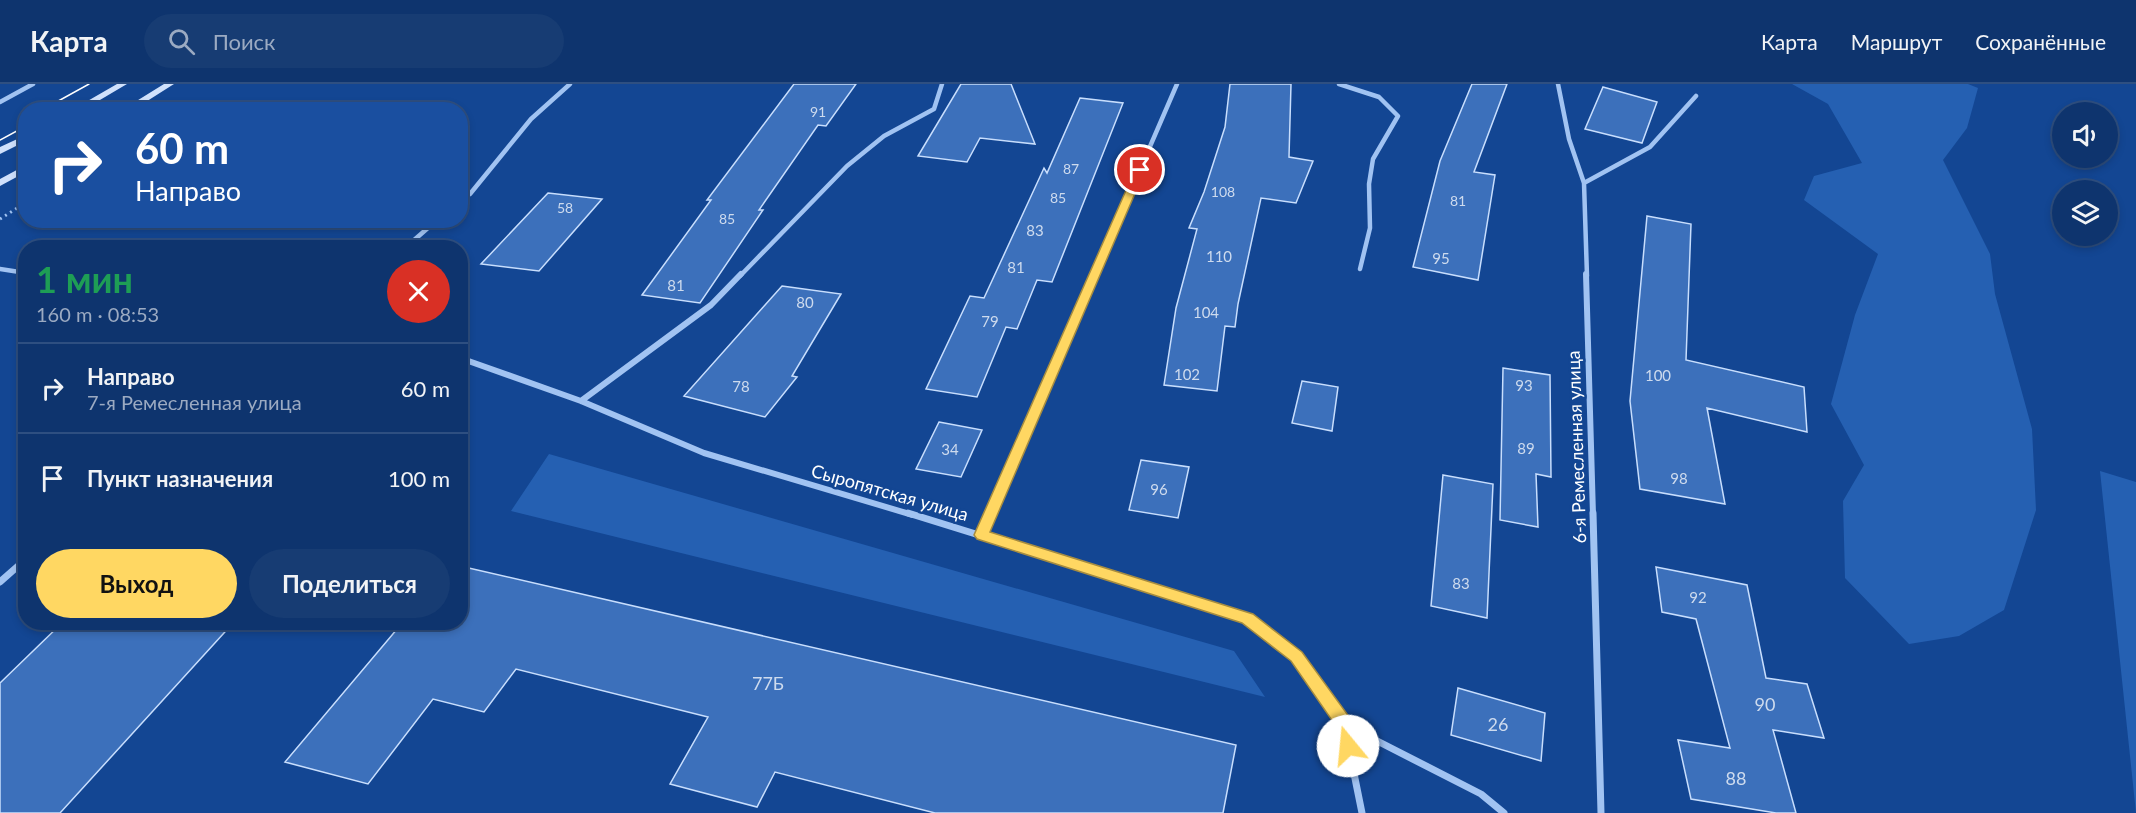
<!DOCTYPE html>
<html lang="ru">
<meta charset="utf-8">
<style>
:root{--surface:#0e346e;--page:#173c73;--text:#f1f3f6;--muted:#9baac2;--line:#2e4f81;--accent:#ffd762}
body{margin:0;font-family:Lato,sans-serif;background:var(--page);color:var(--text);height:100vh;display:flex;flex-direction:column;font-size:22px;white-space:nowrap}
*{box-sizing:border-box;margin:0}
p{font-size:20px;color:var(--muted)}
.icon{flex:none;width:33px;height:33px;fill:none;stroke:currentColor;stroke-width:2;stroke-linecap:round;stroke-linejoin:round}
.map{position:relative;flex:1;overflow:hidden}
.side{position:absolute;left:18px;top:156px;width:450px;height:390px;display:flex;flex-direction:column;background:var(--surface);border-radius:24px;box-shadow:0 3px 9px #0003,0 0 0 2px var(--line)}
.side>*{flex:none}
.banner{position:absolute;left:18px;top:18px;width:450px;height:126px;border-radius:24px;box-shadow:0 3px 9px #0003,0 0 0 2px var(--line);background:#1a4fa0;color:#fff;overflow:hidden}
.tools{position:absolute;left:2052px;top:18px;display:grid;gap:12px}
.tools a{display:grid;place-items:center;width:66px;height:66px;border-radius:50%;background:var(--surface);box-shadow:0 3px 9px #0003,0 0 0 2px var(--line);font-size:30px}
.pin{position:absolute;display:grid;place-items:center;width:51px;height:51px;color:#fff;margin:-26px;border:3px solid #fff;border-radius:50%;box-shadow:0 2px 6px #0007}
.me{position:absolute;width:66px;margin:-33px;rotate:343deg;stroke-linejoin:round;filter:drop-shadow(0 0 4px #0008)}
.turn{display:flex;align-items:center;gap:21px;height:126px;padding:0 18px;font-size:27px}
.turn .icon{width:78px;height:78px;stroke-width:2.5}
.turn b{display:block;font-size:42px;line-height:51px}
.round{display:grid;place-items:center;flex:none;width:63px;height:63px;border-radius:32px;background:var(--page)}
.head{display:flex;align-items:center;justify-content:space-between;height:102px;padding:0 18px}
h1{font-size:36px;font-weight:700;line-height:45px;color:#1e9e55}
.action{display:flex;gap:12px;margin-top:auto;padding:12px 18px}
.action a{flex:1;height:69px;border-radius:36px;background:var(--accent);color:#111;font-size:24px;font-weight:700;line-height:69px;text-align:center}
.action a+a{background:var(--page);color:var(--text)}
ul{padding:0;list-style:none}
li{display:flex;align-items:center;gap:18px;height:90px;padding:0 18px;border-top:2px solid var(--line)}
li div{flex:1}
li b{display:block;font-size:22px}
li em{font-style:normal}
header{display:flex;align-items:center;gap:36px;box-sizing:border-box;height:84px;padding:0 30px;background:var(--surface);border-bottom:2px solid var(--line)}
header strong{font-size:28px}
nav{display:flex;gap:33px;margin-inline-start:auto;font-size:21px}
.search{width:420px;height:54px;background:var(--page);display:flex;align-items:center;gap:15px;box-sizing:border-box;padding:0 21px;border-radius:33px;color:var(--muted);font-size:22px}
.map>svg:first-child{display:block}
</style>
<header>
<strong>Карта</strong>
<div class="search"><svg class="icon" aria-label="search" viewBox="0 0 24 24"><circle cx="10" cy="10" r="6"/><path d="M15 15l6 6"/></svg>Поиск</div>
<nav><a>Карта</a><a>Маршрут</a><a>Сохранённые</a></nav>
</header>
<div class="map">
<svg width="2136" height="729" viewBox="0 0 2136 729">
<rect width="100%" height="100%" fill="#134693"/>
<!-- green -->
<path fill="#2560b2" d="M1792 0H1968L1978 4 1967 44 1943 76 1990 170 1995 210 2032 345 2036 426 2004 526 1959 552 1909 560 1845 494 1843 417 1864 381 1831 320 1855 231 1878 170 1804 116 1814 92 1862 79 1828 20Z
M549 370 1234 567 1265 613 511 427Z
M2100 387 2136 398V729Z"/>
<!-- building -->
<path fill="#3c70bb" stroke="#c8defd" stroke-width="1.5" d="M794 0H856L826 42 818 41 759 126H763L700 219 642 211 711 116H707Z
M961 0H1011L1035 60 980 54 967 78 918 72Z
M1230 0H1291L1289 73 1313 77 1296 119 1261 114 1238 220 1235 243 1225 242 1217 307 1164 301 1176 224 1197 145 1189 144 1204 108 1225 43Z
M1472 0H1507L1474 88 1495 91 1478 196 1413 183 1440 77Z
M1603 3 1657 18 1642 59 1585 45Z
M1080 14 1123 19 1052 198 1037 196 1017 245 1006 243 977 313 926 305 970 212 984 214 1044 84 1047 89Z
M548 109 602 115 539 187 481 180Z
M1647 132 1691 140 1686 276 1804 303 1807 348 1707 324 1725 420 1640 405 1630 317Z
M782 202 841 210 792 292 797 293 765 333 684 312Z
M1503 284 1550 291 1551 393 1536 390 1538 443 1500 436Z
M1302 297 1338 303 1332 347 1292 339Z
M939 338 982 346 961 393 916 385Z
M1141 376 1189 383 1178 434 1129 426Z
M1443 391 1493 400 1487 534 1431 522Z
M460 482 1236 661 1223 729H935L775 688 757 723 670 700 708 633 516 585 484 628 433 615 368 700 285 678 403 538H460Z
M1656 483 1747 501 1766 594 1807 600 1824 654 1773 646 1796 729H1776L1691 715 1678 656 1730 664 1696 535 1662 528Z
M63 538H234L60 729H0V599Z
M1458 604 1545 629 1541 677 1451 651Z"/>
<g fill="none" stroke-linecap="round" stroke-linejoin="round">
<!-- path -->
<path stroke="#a1c3f2" stroke-width="3" stroke-dasharray="2 4" stroke-linecap="butt" d="M0 135 22 121"/>
<!-- minor-far2 -->
<path stroke="#a1c3f2" stroke-width="4.5" d="M1339 0 1379 13 1398 32 1373 75 1369 100 1370 144 1360 185
M1558 0 1569 55 1584 99 1587 192
M0 18 33 0
M1584 99 1650 63 1696 12
M460 117 470 110 531 35 570 0
M405 164 437 136
M0 185 26 189
M740 192 847 82 884 52 934 25 942 0
M1094 192 1177 0"/>
<!-- minor-far1 -->
<path stroke="#a1c3f2" stroke-width="6" d="M1586 190 1593 431
M460 274 581 317 704 369 913 431
M581 317 711 221 741 190
M991 431 1095 190"/>
<!-- minor -->
<path stroke="#a1c3f2" stroke-width="7" d="M908 429 1247 534 1296 573 1344 640 1362 729
M1593 429 1601 729
M982 451 991 429
M0 498 26 475
M1344 640 1481 710 1504 729"/>
<!-- secondary -->
<path fill="#d0e1fc" fill-rule="evenodd" d="M117 0H127L83 26H72Z
M164 0H174L133 26H122Z
M26 51V57L0 70V63Z
M26 81V88L0 102V95Z"/>
<!-- tram -->
<path stroke="#fff" stroke-width="1.5" d="M42 26 89 0
M0 56 26 42"/>
</g>
<!-- route -->
<path fill="#ffd762" stroke="#a68c40" stroke-width="1.5" d="M1140 83 1145 86 990 448 1253 530 1302 568 1350 634 1357 662 1354 667 1348 670 1342 667 1336 642 1291 577 1242 539 977 455 974 451 1135 86Z"/>
<g text-anchor="middle" dominant-baseline="central" stroke-width="5" stroke-linejoin="round" paint-order="stroke">
<!-- far-number labels -->
<g font-size="14" fill="#cedbee">
<text x="818" y="27">91</text>
<text x="1071" y="84">87</text>
<text x="1223" y="107">108</text>
<text x="1058" y="113">85</text>
<text x="1458" y="116">81</text>
<text x="565" y="123">58</text>
<text x="727" y="134">85</text>
</g>
<!-- number labels -->
<g font-size="15" fill="#cedbee">
<text x="1035" y="146">83</text>
<text x="1219" y="172">110</text>
<text x="1441" y="174">95</text>
<text x="1016" y="183">81</text>
<text x="676" y="201">81</text>
<text x="805" y="218">80</text>
<text x="1206" y="228">104</text>
<text x="990" y="237">79</text>
<text x="1187" y="290">102</text>
<text x="1658" y="291">100</text>
<text x="1524" y="301">93</text>
<text x="741" y="302">78</text>
<text x="1526" y="364">89</text>
<text x="950" y="365">34</text>
<text x="1679" y="394">98</text>
<text x="1159" y="405">96</text>
<text x="1461" y="499">83</text>
<text x="1698" y="513">92</text>
</g>
<!-- street labels -->
<g font-size="18" fill="#fff" stroke="#134693">
<text transform="translate(1576 363) rotate(-92)">6-я Ремесленная улица</text>
<text transform="translate(890 408) rotate(16)">Сыропятская улица</text>
</g>
<!-- near-number labels -->
<g font-size="18" fill="#cedbee">
<text x="768" y="599">77Б</text>
<text x="1765" y="620">90</text>
<text x="1498" y="640">26</text>
<text x="1736" y="694">88</text>
</g>
</g>
</svg>
<div class="tools">
<a><svg class="icon" aria-label="sound" viewBox="0 0 24 24"><path d="M4 9h4l5-4v14l-5-4H4zM17 9q2 3 0 6"/></svg></a>
<a><svg class="icon" aria-label="layers" viewBox="0 0 24 24"><path d="M12 4l9 5-9 5-9-5zM3 14l9 5 9-5"/></svg></a>
</div>
<div class="pin" style="left:1140px;top:86px;background:#d93025"><svg class="icon" aria-label="arrive" viewBox="0 0 24 24"><path d="M6 21V4h12l-3 4 3 4H6"/></svg></div>
<svg class="me" style="left:1348px;top:662px" viewBox="-20 -20 40 40"><circle r="19" fill="#fff"/><path d="M0-13L10 11 0 6-10 11z" fill="#ffd762"/></svg>
<div class="banner">
<div class="turn"><svg class="icon" aria-label="right" viewBox="0 0 24 24"><path d="M7 20v-9h11M14 6l5 5-5 5"/></svg><div><b>60 m</b>Направо</div></div>
</div>
<section class="side">
<div class="head"><div><h1>1 мин</h1><p>160 m · 08:53</p></div><a class="round" style="background:#d93025;color:#fff"><svg class="icon" aria-label="close" viewBox="0 0 24 24"><path d="M6 6l12 12M18 6L6 18"/></svg></a></div>
<ul>
<li><svg class="icon" aria-label="right" viewBox="0 0 24 24"><path d="M7 20v-9h11M14 6l5 5-5 5"/></svg><div><b>Направо</b><p>7-я Ремесленная улица</p></div><em>60 m</em></li>
<li><svg class="icon" aria-label="arrive" viewBox="0 0 24 24"><path d="M6 21V4h12l-3 4 3 4H6"/></svg><div><b>Пункт назначения</b></div><em>100 m</em></li>
</ul>
<div class="action"><a>Выход</a><a>Поделиться</a></div>
</section>
</div>
